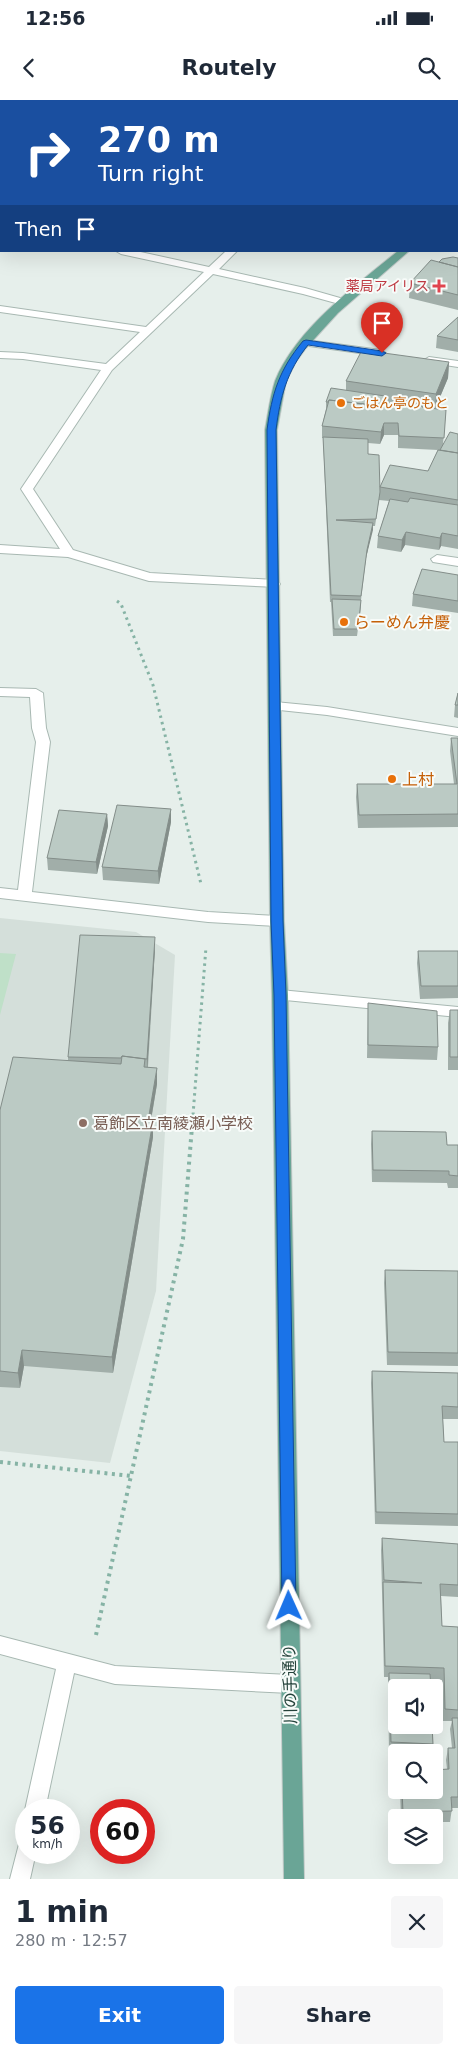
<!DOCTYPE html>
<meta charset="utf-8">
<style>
:root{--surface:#fff;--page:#f6f6f7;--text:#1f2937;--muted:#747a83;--accent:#1a73e8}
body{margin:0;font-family:"DejaVu Sans","Noto Sans JP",sans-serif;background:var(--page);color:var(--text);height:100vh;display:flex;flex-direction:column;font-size:19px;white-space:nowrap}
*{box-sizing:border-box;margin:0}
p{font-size:16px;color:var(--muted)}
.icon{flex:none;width:28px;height:28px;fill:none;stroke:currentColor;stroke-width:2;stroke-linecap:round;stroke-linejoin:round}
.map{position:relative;height:1779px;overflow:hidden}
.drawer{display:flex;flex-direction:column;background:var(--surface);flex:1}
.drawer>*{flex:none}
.banner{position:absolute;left:0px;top:0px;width:459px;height:152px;box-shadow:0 5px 20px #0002;background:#1a4fa0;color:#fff;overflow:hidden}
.controls{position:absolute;left:388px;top:1579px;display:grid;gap:10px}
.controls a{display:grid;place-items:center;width:55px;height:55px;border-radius:5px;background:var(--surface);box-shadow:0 5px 20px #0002;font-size:25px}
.speed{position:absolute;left:15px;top:1699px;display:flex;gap:10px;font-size:25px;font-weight:700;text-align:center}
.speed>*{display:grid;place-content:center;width:65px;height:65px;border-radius:50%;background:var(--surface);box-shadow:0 5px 20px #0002;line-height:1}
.speed small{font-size:12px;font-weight:400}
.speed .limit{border:8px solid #d22;background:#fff;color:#111}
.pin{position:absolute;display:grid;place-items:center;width:42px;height:42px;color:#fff;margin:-51px -21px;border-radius:50% 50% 50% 0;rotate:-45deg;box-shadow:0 0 5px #0007}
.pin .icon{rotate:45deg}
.me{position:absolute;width:55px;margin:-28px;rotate:359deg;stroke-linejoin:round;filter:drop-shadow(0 0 4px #0008)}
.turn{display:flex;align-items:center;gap:18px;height:105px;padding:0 15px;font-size:22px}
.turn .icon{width:65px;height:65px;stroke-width:2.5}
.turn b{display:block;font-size:35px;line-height:42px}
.then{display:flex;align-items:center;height:48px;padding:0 15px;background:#0003;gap:10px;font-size:19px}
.round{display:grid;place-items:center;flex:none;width:52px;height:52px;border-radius:5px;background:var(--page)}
.summary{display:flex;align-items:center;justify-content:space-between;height:85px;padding:0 15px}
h1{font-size:30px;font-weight:800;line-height:38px}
.cta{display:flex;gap:10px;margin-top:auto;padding:10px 15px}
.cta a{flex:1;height:58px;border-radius:5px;background:var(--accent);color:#fff;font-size:20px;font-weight:800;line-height:58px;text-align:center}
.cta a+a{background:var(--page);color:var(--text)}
.status{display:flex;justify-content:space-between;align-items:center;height:35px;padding:0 25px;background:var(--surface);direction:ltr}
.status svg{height:14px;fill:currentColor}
header{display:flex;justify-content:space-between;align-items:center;height:65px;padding:0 15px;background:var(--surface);font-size:22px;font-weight:800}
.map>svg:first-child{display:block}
</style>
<div class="status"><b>12:56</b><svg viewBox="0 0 49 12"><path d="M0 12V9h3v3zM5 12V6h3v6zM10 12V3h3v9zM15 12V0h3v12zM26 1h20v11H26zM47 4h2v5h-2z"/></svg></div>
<header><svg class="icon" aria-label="back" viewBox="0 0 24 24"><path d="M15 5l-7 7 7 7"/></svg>Routely<svg class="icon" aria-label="search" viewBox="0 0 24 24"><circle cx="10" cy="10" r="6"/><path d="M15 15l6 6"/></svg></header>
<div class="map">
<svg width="458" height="1779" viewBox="0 0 458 1779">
<rect width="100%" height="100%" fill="#e6efeb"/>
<!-- built -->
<path fill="#d4dfda" d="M0 818 136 832 175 855 156 1191 110 1363 0 1351Z"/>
<!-- green -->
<path fill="#bfe0c8" d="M0 853 16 854 0 915Z"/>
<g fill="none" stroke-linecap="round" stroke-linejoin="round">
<!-- minor casing -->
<g stroke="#a8b8b2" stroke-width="2">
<path id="minor" d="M129 0H147L148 1H130Z
M116 151H136L209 167 226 151H237L219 169 305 188 347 200 348 202 343 205 303 194 213 174 112 270 33 389 73 450 150 473 274 480 278 481 280 484 278 487 149 481 68 457 0 453V445L60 449 21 389 101 270 23 259 0 258V252L23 253 106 264 140 232 0 212V206L146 227 204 172 121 154Z
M306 240 381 250 386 253 381 256 302 245 301 243 302 241Z
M429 257 458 261V267L425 262 424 260Z
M437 455 458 458V466L433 462 431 459Z
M0 588 36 589 43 593 46 628 50 642 32 792 208 812 277 816 282 817 284 821 282 825 277 826 208 822 0 798V788L18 790 36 642 32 628 30 597 0 596Z
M275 602 327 607 458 628V636L327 615 270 609 268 606 270 603Z
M280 890 458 907V917L275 899 272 895 275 891Z
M0 1536 115 1566 290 1575 297 1578 300 1584 297 1590 290 1593 115 1584 74 1573 45 1710H26V1713L25 1710 56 1569 0 1554Z
M26 1741V1752H36L30 1779H10L19 1744Z"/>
</g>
<!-- major casing -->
<g stroke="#c2cac8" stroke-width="2">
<path id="major" d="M284 0H294L295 1H285Z
M398 151H409L338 213 306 248 295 263 286 281 277 330 284 821 288 895 304 1779H284L272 895 270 821 265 330C268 314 270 297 275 281 296 229 355 186 398 151Z"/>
</g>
<!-- path-far1 -->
<path stroke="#86b3a5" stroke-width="3" stroke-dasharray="2.5 4" stroke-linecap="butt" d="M117 501 121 504 153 585 201 784
M193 1015 206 847"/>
<!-- path -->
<path stroke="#86b3a5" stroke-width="4" stroke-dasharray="3 4.5" stroke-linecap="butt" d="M0 1362 132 1376
M96 1535 183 1139 193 1014"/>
<!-- minor -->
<use href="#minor" fill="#fff" fill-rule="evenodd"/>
<!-- major -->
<use href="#major" fill="#6aa596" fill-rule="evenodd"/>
</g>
<!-- wall -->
<path fill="#a1aea9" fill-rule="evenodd" d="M458 158V210L409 198 410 183 439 162Z
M458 217V252L436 248 437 236Z
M449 262 448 278 435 309 446 310 443 344 458 334V449L441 446 439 450 405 445 401 452 377 448 378 436 389 401 379 400 375 426H373L366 458 361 500V507L357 536H333L331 502H330L323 338H322V326L326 309V302L346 290V281ZM384 335H398V348L438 350 428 371 380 387 368 354V343L380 344Z
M458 475V513L412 506 413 494Z
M458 593V618L454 617 455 605Z
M451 638H458V727L358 728 356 697 357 684H454L450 651Z
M171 709V722L159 784 103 780 102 767Z
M107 714 108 726 97 774 48 770 47 758Z
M155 849 148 967 157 984 151 1021 153 1037 113 1273 24 1266 20 1288 0 1287V1010L68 961V957Z
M418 851H458V898L420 899 417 863Z
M368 903 438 947 437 960 367 958Z
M450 910H458V970H448V923Z
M372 1031 447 1045H458V1088H448L447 1083 372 1082 371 1044Z
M385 1170 458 1171V1266L387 1265 384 1183Z
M372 1271 458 1273V1319H443L444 1342H458V1426L375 1424 371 1283Z
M382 1438 458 1444V1497L441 1496 442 1526 458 1527V1708H452L450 1722H434V1718H401L400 1690H434L447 1669 446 1660 448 1648H452L450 1629 452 1621H443L442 1580 430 1579 433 1644 432 1652 389 1653 388 1584V1577H384L381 1450Z"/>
<!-- shaded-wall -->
<path fill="#838d89" d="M449 262 448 278 435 309 436 294Z
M385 296V303L377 316V309Z
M384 323V335L380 344 381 332Z
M373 423V430L366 458 360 503 367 450Z
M406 432 405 445 401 452 402 440Z
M442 433 441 446 439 450 440 438Z
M171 709V722L159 784 158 771Z
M107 714 108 726 97 774 96 762Z
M155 837V849L147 972V959Z
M157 968V984L148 1037V1021Z
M153 1021V1037L113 1273 112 1257Z
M22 1250 24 1266 20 1288 18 1273Z"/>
<!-- building -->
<path fill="#bbcac4" stroke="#838d89" d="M453 157 458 158V167L439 162 442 159Z
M431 160 458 167V195L410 183Z
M458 217V240L437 236Z
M362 250 449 262 436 294 346 281Z
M331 288 385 296 379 306 329 300 328 302H326Z
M329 300 383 306V303L421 304 422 307 446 310 444 338 399 336 398 323H384L381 332 322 326Z
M450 332 458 334V353L440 350Z
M323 337 368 339V354L379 355 380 392 376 419 336 420 373 423 367 450 361 496 331 495Z
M438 350 458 353V400L380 387 390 365 428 371Z
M410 398 458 405V436L442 433 440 438 406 432 402 440 378 436 390 399 408 402Z
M422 469 458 475V501L413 494Z
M332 499 361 500 358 529H334Z
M458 593V605H455Z
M451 638H458V714L359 715 357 684H457Z
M117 705 171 709 158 771 102 767Z
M59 710 107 714 96 762 47 758Z
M80 835 155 837 147 959 122 956 121 958 68 957Z
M418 851H458V886H421Z
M368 903 437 911 438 947 368 945Z
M450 910H458V957H450Z
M122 956 145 959 144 967 157 968 148 1021H153L112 1257 22 1250 18 1273 0 1271V1010L13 957 121 964Z
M372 1031 446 1032 447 1045H458V1076L449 1075V1071L373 1070Z
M385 1170 458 1171V1253L388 1252Z
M372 1271 458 1273V1307L442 1306 444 1342H458V1414L376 1412Z
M382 1438 458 1444V1485L440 1484 442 1526 458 1527V1610L445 1609 444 1568 385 1566 383 1482 422 1483 384 1480Z
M389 1573 430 1574 431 1588H396V1625H432L433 1644 391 1642Z
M452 1618H458V1697H451L452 1711 403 1712 402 1690H434V1670L449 1669 448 1648H455Z"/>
<!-- route -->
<path fill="#1a73e8" stroke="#114b97" d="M306 240 382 251 386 253 382 256 308 245C287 271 280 297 276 330L283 821 286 895 296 1506 294 1510 289 1512 284 1510 282 1506 274 895 271 821 267 330C272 293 279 270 303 241Z"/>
<!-- markers -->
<path fill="#e0444e" stroke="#f7fbf9" stroke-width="2" d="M436.5 178.5h5v5h5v5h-5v5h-5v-5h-5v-5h5z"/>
<g fill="#e8710a" stroke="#f7fbf9" stroke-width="2">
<circle cx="341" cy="303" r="5"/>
<circle cx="344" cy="522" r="5"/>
<circle cx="392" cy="679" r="5"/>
</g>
<circle fill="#8d6e63" stroke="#f7fbf9" stroke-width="2" cx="83" cy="1023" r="5"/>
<g text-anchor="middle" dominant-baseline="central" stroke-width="4" stroke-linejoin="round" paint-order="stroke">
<!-- far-health labels -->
<g font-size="14" fill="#be3a42" stroke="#f7fbf9" text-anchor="end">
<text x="429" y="186">薬局アイリス</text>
</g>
<!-- far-food labels -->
<g font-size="14" fill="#c56008" stroke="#f7fbf9" text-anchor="start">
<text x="351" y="303">ごはん亭のもと</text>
</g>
<!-- food labels -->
<g font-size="16" fill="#c56008" stroke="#f7fbf9" text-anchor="start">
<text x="354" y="522">らーめん弁慶</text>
<text x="402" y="679">上村</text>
</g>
<!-- education labels -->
<g font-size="16" fill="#785e54" stroke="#f7fbf9" text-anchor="start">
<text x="93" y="1023">葛飾区立南綾瀬小学校</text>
</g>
<!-- street labels -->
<g font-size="16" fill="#24423a" stroke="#f7fbf9">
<text transform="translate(290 1584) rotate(-91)">川の手通り</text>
</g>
</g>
</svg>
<div class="controls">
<a><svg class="icon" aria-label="sound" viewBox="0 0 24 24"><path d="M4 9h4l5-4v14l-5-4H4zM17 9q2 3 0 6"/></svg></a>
<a><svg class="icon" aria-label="search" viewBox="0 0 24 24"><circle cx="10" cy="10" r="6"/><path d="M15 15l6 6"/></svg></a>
<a><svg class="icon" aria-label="layers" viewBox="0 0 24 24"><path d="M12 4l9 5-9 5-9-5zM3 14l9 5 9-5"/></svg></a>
</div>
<div class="speed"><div>56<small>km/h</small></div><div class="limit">60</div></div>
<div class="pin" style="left:382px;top:253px;background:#d93025"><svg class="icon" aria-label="arrive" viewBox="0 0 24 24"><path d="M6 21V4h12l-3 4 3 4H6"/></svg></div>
<svg class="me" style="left:289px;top:1506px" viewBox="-20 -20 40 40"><path d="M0-17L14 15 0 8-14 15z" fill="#1a73e8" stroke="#fff" stroke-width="4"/></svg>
<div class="banner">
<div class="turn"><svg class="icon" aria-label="right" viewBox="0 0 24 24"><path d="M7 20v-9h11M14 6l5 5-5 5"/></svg><div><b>270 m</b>Turn right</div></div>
<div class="then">Then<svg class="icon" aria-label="arrive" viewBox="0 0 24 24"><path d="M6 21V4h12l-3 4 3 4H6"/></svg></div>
</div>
</div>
<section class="drawer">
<div class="summary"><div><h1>1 min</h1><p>280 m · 12:57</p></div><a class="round"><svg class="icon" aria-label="close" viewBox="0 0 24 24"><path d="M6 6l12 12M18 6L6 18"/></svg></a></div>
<div class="cta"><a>Exit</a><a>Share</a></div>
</section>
